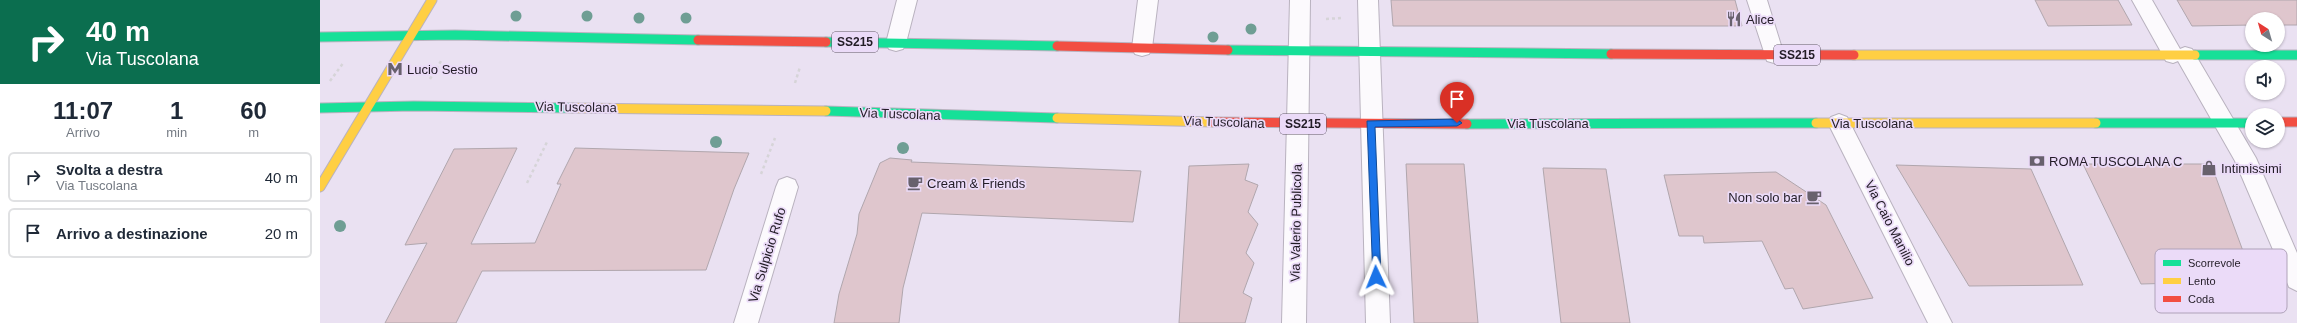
<!DOCTYPE html>
<html lang="it">
<style>
:root{--surface:#fff;--page:#f2f2f3;--text:#1f2937;--muted:#747a83;--line:#e0e1e3}
body{margin:0;font-family:Helvetica,sans-serif;background:var(--page);color:var(--text);height:100vh;display:flex;flex-direction:column;font-size:15px;white-space:nowrap}
*{box-sizing:border-box;margin:0}
p{font-size:13px;color:var(--muted)}
.icon{flex:none;width:22px;height:22px;fill:none;stroke:currentColor;stroke-width:2;stroke-linecap:round;stroke-linejoin:round}
.map{position:relative;flex:1;overflow:hidden}
.details{display:flex;flex-direction:column;background:var(--surface);width:320px}
.details>*{flex:none}
.guide{background:#0b6e4f;color:#fff;overflow:hidden}
.needle{width:26px;rotate:323deg}
.controls{position:absolute;left:1925px;top:12px;display:grid;gap:8px}
.controls a{display:grid;place-items:center;width:40px;height:40px;border-radius:50%;background:var(--surface);box-shadow:0 1px 3px #0004;font-size:20px}
.pin{position:absolute;display:grid;place-items:center;width:34px;height:34px;color:#fff;margin:-41px -17px;border-radius:50% 50% 50% 0;rotate:-45deg;box-shadow:0 0 4px #0007}
.pin .icon{rotate:45deg}
.me{position:absolute;width:44px;margin:-22px;rotate:358deg;stroke-linejoin:round;filter:drop-shadow(0 0 3px #0008)}
.turn{display:flex;align-items:center;gap:14px;height:84px;padding:0 20px;font-size:18px}
.turn .icon{width:52px;height:52px;stroke-width:2.5}
.turn b{display:block;font-size:28px;line-height:34px}
.eta{display:flex;justify-content:space-evenly;align-items:center;height:68px;text-align:center}
.eta b{font-size:24px;font-weight:800;line-height:28px}
ul{padding:0;list-style:none}
li{display:flex;align-items:center;gap:12px;height:50px;margin:0 8px 6px;padding:0 12px;border:2px solid var(--line);border-radius:6px}
li div{flex:1}
li b{display:block;font-size:15px}
li em{font-style:normal}
main{display:flex;flex:1;min-height:0}
.map>svg:first-child{display:block}
</style>
<main>
<section class="details">
<div class="guide">
<div class="turn"><svg class="icon" aria-label="right" viewBox="0 0 24 24"><path d="M7 20v-9h11M14 6l5 5-5 5"/></svg><div><b>40 m</b>Via Tuscolana</div></div>
</div>
<div class="eta">
<div><b>11:07</b><p>Arrivo</p></div>
<div><b>1</b><p>min</p></div>
<div><b>60</b><p>m</p></div>
</div>
<ul>
<li><svg class="icon" aria-label="right" viewBox="0 0 24 24"><path d="M7 20v-9h11M14 6l5 5-5 5"/></svg><div><b>Svolta a destra</b><p>Via Tuscolana</p></div><em>40 m</em></li>
<li><svg class="icon" aria-label="arrive" viewBox="0 0 24 24"><path d="M6 21V4h12l-3 4 3 4H6"/></svg><div><b>Arrivo a destinazione</b></div><em>20 m</em></li>
</ul>
</section>
<div class="map">
<svg width="1977" height="323" viewBox="0 0 1977 323">
<rect width="100%" height="100%" fill="#eae1f2"/>
<!-- building -->
<path fill="#dfc6cd" stroke="#b0a6ad" d="M1071 0H1415L1422 26H1073Z
M1715 0H1798L1812 25 1728 26Z
M1857 0H1977V25H1958V19H1932V25L1872 26Z
M197 148 151 244 215 243 241 184H237L255 148 429 153 414 189 386 270 162 271 136 323H65L107 243 85 245 134 149Z
M570 158 592 160 591 162 821 171 813 222 602 213 583 288 579 323H514L519 294 537 234 539 214 560 163Z
M929 164 925 180 938 185 928 212 938 224 926 253 934 263 923 293 932 298 925 323H859L869 166Z
M1086 164H1144L1158 323H1094Z
M1763 164H1891L1934 281 1821 284Z
M1576 165 1711 169 1763 285 1649 286Z
M1223 168 1286 169 1310 323H1241Z
M1456 172 1506 205 1553 298 1483 309 1473 288 1465 289 1442 241 1384 243 1383 236H1359L1344 175Z"/>
<g fill="none" stroke-linecap="round" stroke-linejoin="round">
<!-- street casing -->
<g stroke="#b9b2bf" stroke-width="2">
<path id="street" d="M577 0H597L586 43 583 49 576 51 569 49 566 43Z
M818 0H838L832 48 829 54 822 56 815 54 812 48Z
M970 0H990L986 323H962Z
M1038 0H1058L1070 323H1046Z
M1427 0H1447L1464 55 1461 61 1454 63 1447 61Z
M1812 0H1832L1860 49 1865 47 1872 49 1936 158 1977 253V291L1969 287 1915 161 1858 61 1853 63 1846 61Z
M1519 114 1527 117 1632 323H1608L1508 123 1511 117Z
M467 177 475 180 478 187 438 323H414L456 187 459 180Z"/>
</g>
<!-- fast casing -->
<g stroke="#b9b2bf" stroke-width="11">
<path id="fast" d="M0 37 135 35 378 40
M506 42 737 46
M908 50 1291 54
M1875 55H1977
M0 108 94 106 253 108
M506 111 737 118
M1776 123H1932
M1147 124 1496 123"/>
</g>
<!-- slow casing -->
<g stroke="#b9b2bf" stroke-width="11">
<path id="slow" d="M1534 55H1875
M253 108 506 111
M737 118 893 122
M1496 123H1776
M0 187 112 0"/>
</g>
<!-- jam casing -->
<g stroke="#b9b2bf" stroke-width="11">
<path id="jam" d="M378 40 506 42
M737 46 908 50
M1291 54 1534 55
M893 122 1147 124
M1958 122H1977"/>
</g>
<!-- path -->
<path stroke="#d6d4d8" stroke-width="2.5" stroke-dasharray="3 3" stroke-linecap="butt" d="M1006 19 1021 18
M110 79 121 61
M10 81 24 62
M475 83 480 67
M441 174 455 138
M207 183 227 142"/>
<!-- street -->
<use href="#street" fill="#fcfafd" fill-rule="evenodd"/>
<!-- fast -->
<use href="#fast" stroke="#16e098" stroke-width="9"/>
<!-- slow -->
<use href="#slow" stroke="#ffcf43" stroke-width="9"/>
<!-- jam -->
<use href="#jam" stroke="#f24e42" stroke-width="9"/>
</g>
<!-- trees -->
<g fill="#6f9e94">
<circle cx="196" cy="16" r="5.5"/>
<circle cx="267" cy="16" r="5.5"/>
<circle cx="319" cy="18" r="5.5"/>
<circle cx="366" cy="18" r="5.5"/>
<circle cx="931" cy="29" r="5.5"/>
<circle cx="893" cy="37" r="5.5"/>
<circle cx="396" cy="142" r="6"/>
<circle cx="583" cy="148" r="6"/>
<circle cx="20" cy="226" r="6"/>
</g>
<!-- route -->
<path fill="#1a73e8" stroke="#114b97" d="M1137 119 1142 123 1137 126 1055 127 1061 277 1060 280H1053L1047 121Z"/>
<!-- icons -->
<defs>
<g id="restaurant-bare" transform="scale(1.2)"><path d="M-5-6h1v4h1v-4h1v4h1v-4h1v5L-1.5 .5V6h-2V.5L-5-1ZM5-6V6H3V1.5H1.5Q1.5-4 5-6Z" fill="#68616d" stroke="#ebdbf8" stroke-width="2.5" paint-order="stroke"/></g>
<g id="metro-bare" transform="scale(1.2)"><path d="M-5.5 5V-5H-3L0 0L3-5H5.5V5H3V-.5L0 4L-3-.5V5Z" fill="#68616d" stroke="#ebdbf8" stroke-width="2.5" paint-order="stroke"/></g>
<g id="bank-bare" transform="scale(1.2)"><path d="M-6-4H6V4H-6ZM0-2.3a2.3 2.3 0 1 0 0 4.6a2.3 2.3 0 1 0 0-4.6Z" fill="#68616d" stroke="#ebdbf8" stroke-width="2.5" paint-order="stroke"/></g>
<g id="shop-bare" transform="scale(1.2)"><path d="M-5-2.5h2.3a2.7 3.5 0 0 1 5.4 0H5L5.5 6h-11ZM-1.5-2.5h3a1.5 2.3 0 0 0-3 0Z" fill="#68616d" stroke="#ebdbf8" stroke-width="2.5" paint-order="stroke"/></g>
<g id="cafe-bare" transform="scale(1.2)"><path d="M-5.5-4.5H6V0H3Q3 3.5 0 3.5H-2.5Q-5.5 3.5-5.5 0ZM3-3.2v2h1.7v-2ZM-6 4.5H4V6H-6Z" fill="#68616d" stroke="#ebdbf8" stroke-width="2.5" paint-order="stroke"/></g>
</defs>
<g fill-rule="evenodd">
<use href="#restaurant-bare" x="1414" y="19"/>
<use href="#metro-bare" x="75" y="69"/>
<use href="#bank-bare" x="1717" y="161"/>
<use href="#shop-bare" x="1889" y="168"/>
<use href="#cafe-bare" x="595" y="183"/>
<use href="#cafe-bare" x="1494" y="197"/>
</g>
<g text-anchor="middle" dominant-baseline="central" stroke-width="3.5" stroke-linejoin="round" paint-order="stroke">
<!-- shield labels -->
<g fill="#ebdbf8" stroke="#5e5565" stroke-width="1">
<rect x="512" y="32" width="46" height="20" rx="3"/>
<rect x="1454" y="45" width="46" height="20" rx="3"/>
<rect x="960" y="114" width="46" height="20" rx="3"/>
</g>
<g font-size="12" font-weight="bold" fill="#221c26">
<text x="535" y="42">SS215</text>
<text x="1477" y="55">SS215</text>
<text x="983" y="124">SS215</text>
</g>
<!-- poi labels -->
<g font-size="13" fill="#221c26" stroke="#ebdbf8" text-anchor="start">
<text x="1426" y="19">Alice</text>
<text x="87" y="69">Lucio Sestio</text>
<text x="1729" y="161">ROMA TUSCOLANA C</text>
<text x="1901" y="168">Intimissimi</text>
<text x="607" y="183">Cream &amp; Friends</text>
<text x="1482" y="197" text-anchor="end">Non solo bar</text>
</g>
<!-- street labels -->
<g font-size="13" fill="#221c26" stroke="#ebdbf8">
<text transform="translate(256 107) rotate(1)">Via Tuscolana</text>
<text transform="translate(580 114) rotate(2)">Via Tuscolana</text>
<text transform="translate(904 122) rotate(2)">Via Tuscolana</text>
<text x="1228" y="123">Via Tuscolana</text>
<text x="1552" y="123">Via Tuscolana</text>
<text transform="translate(976 223) rotate(-89)">Via Valerio Publicola</text>
<text transform="translate(1570 223) rotate(63)">Via Caio Manilio</text>
<text transform="translate(447 255) rotate(-73)">Via Sulpicio Rufo</text>
</g>
</g>
<!-- legend -->
<rect x="1835" y="249" width="132" height="64" rx="6" fill="#ebdbf8" stroke="#afa2b9" stroke-width="1"/>
<rect x="1843" y="260" width="18" height="6" fill="#16e098"/>
<rect x="1843" y="278" width="18" height="6" fill="#ffcf43"/>
<rect x="1843" y="296" width="18" height="6" fill="#f24e42"/>
<g font-size="11" fill="#221c26">
<text x="1868" y="267">Scorrevole</text>
<text x="1868" y="285">Lento</text>
<text x="1868" y="303">Coda</text>
</g>
</svg>
<div class="controls">
<a><svg class="needle" viewBox="-14 -14 28 28"><path d="M0-13l5 13h-10z" fill="#e53935"/><path d="M0 13l5-13h-10z" fill="#747a83"/></svg></a>
<a><svg class="icon" aria-label="sound" viewBox="0 0 24 24"><path d="M4 9h4l5-4v14l-5-4H4zM17 9q2 3 0 6"/></svg></a>
<a><svg class="icon" aria-label="layers" viewBox="0 0 24 24"><path d="M12 4l9 5-9 5-9-5zM3 14l9 5 9-5"/></svg></a>
</div>
<div class="pin" style="left:1137px;top:123px;background:#d93025"><svg class="icon" aria-label="arrive" viewBox="0 0 24 24"><path d="M6 21V4h12l-3 4 3 4H6"/></svg></div>
<svg class="me" style="left:1056px;top:277px" viewBox="-20 -20 40 40"><path d="M0-17L14 15 0 8-14 15z" fill="#1a73e8" stroke="#fff" stroke-width="4"/></svg>
</div>
</main>
